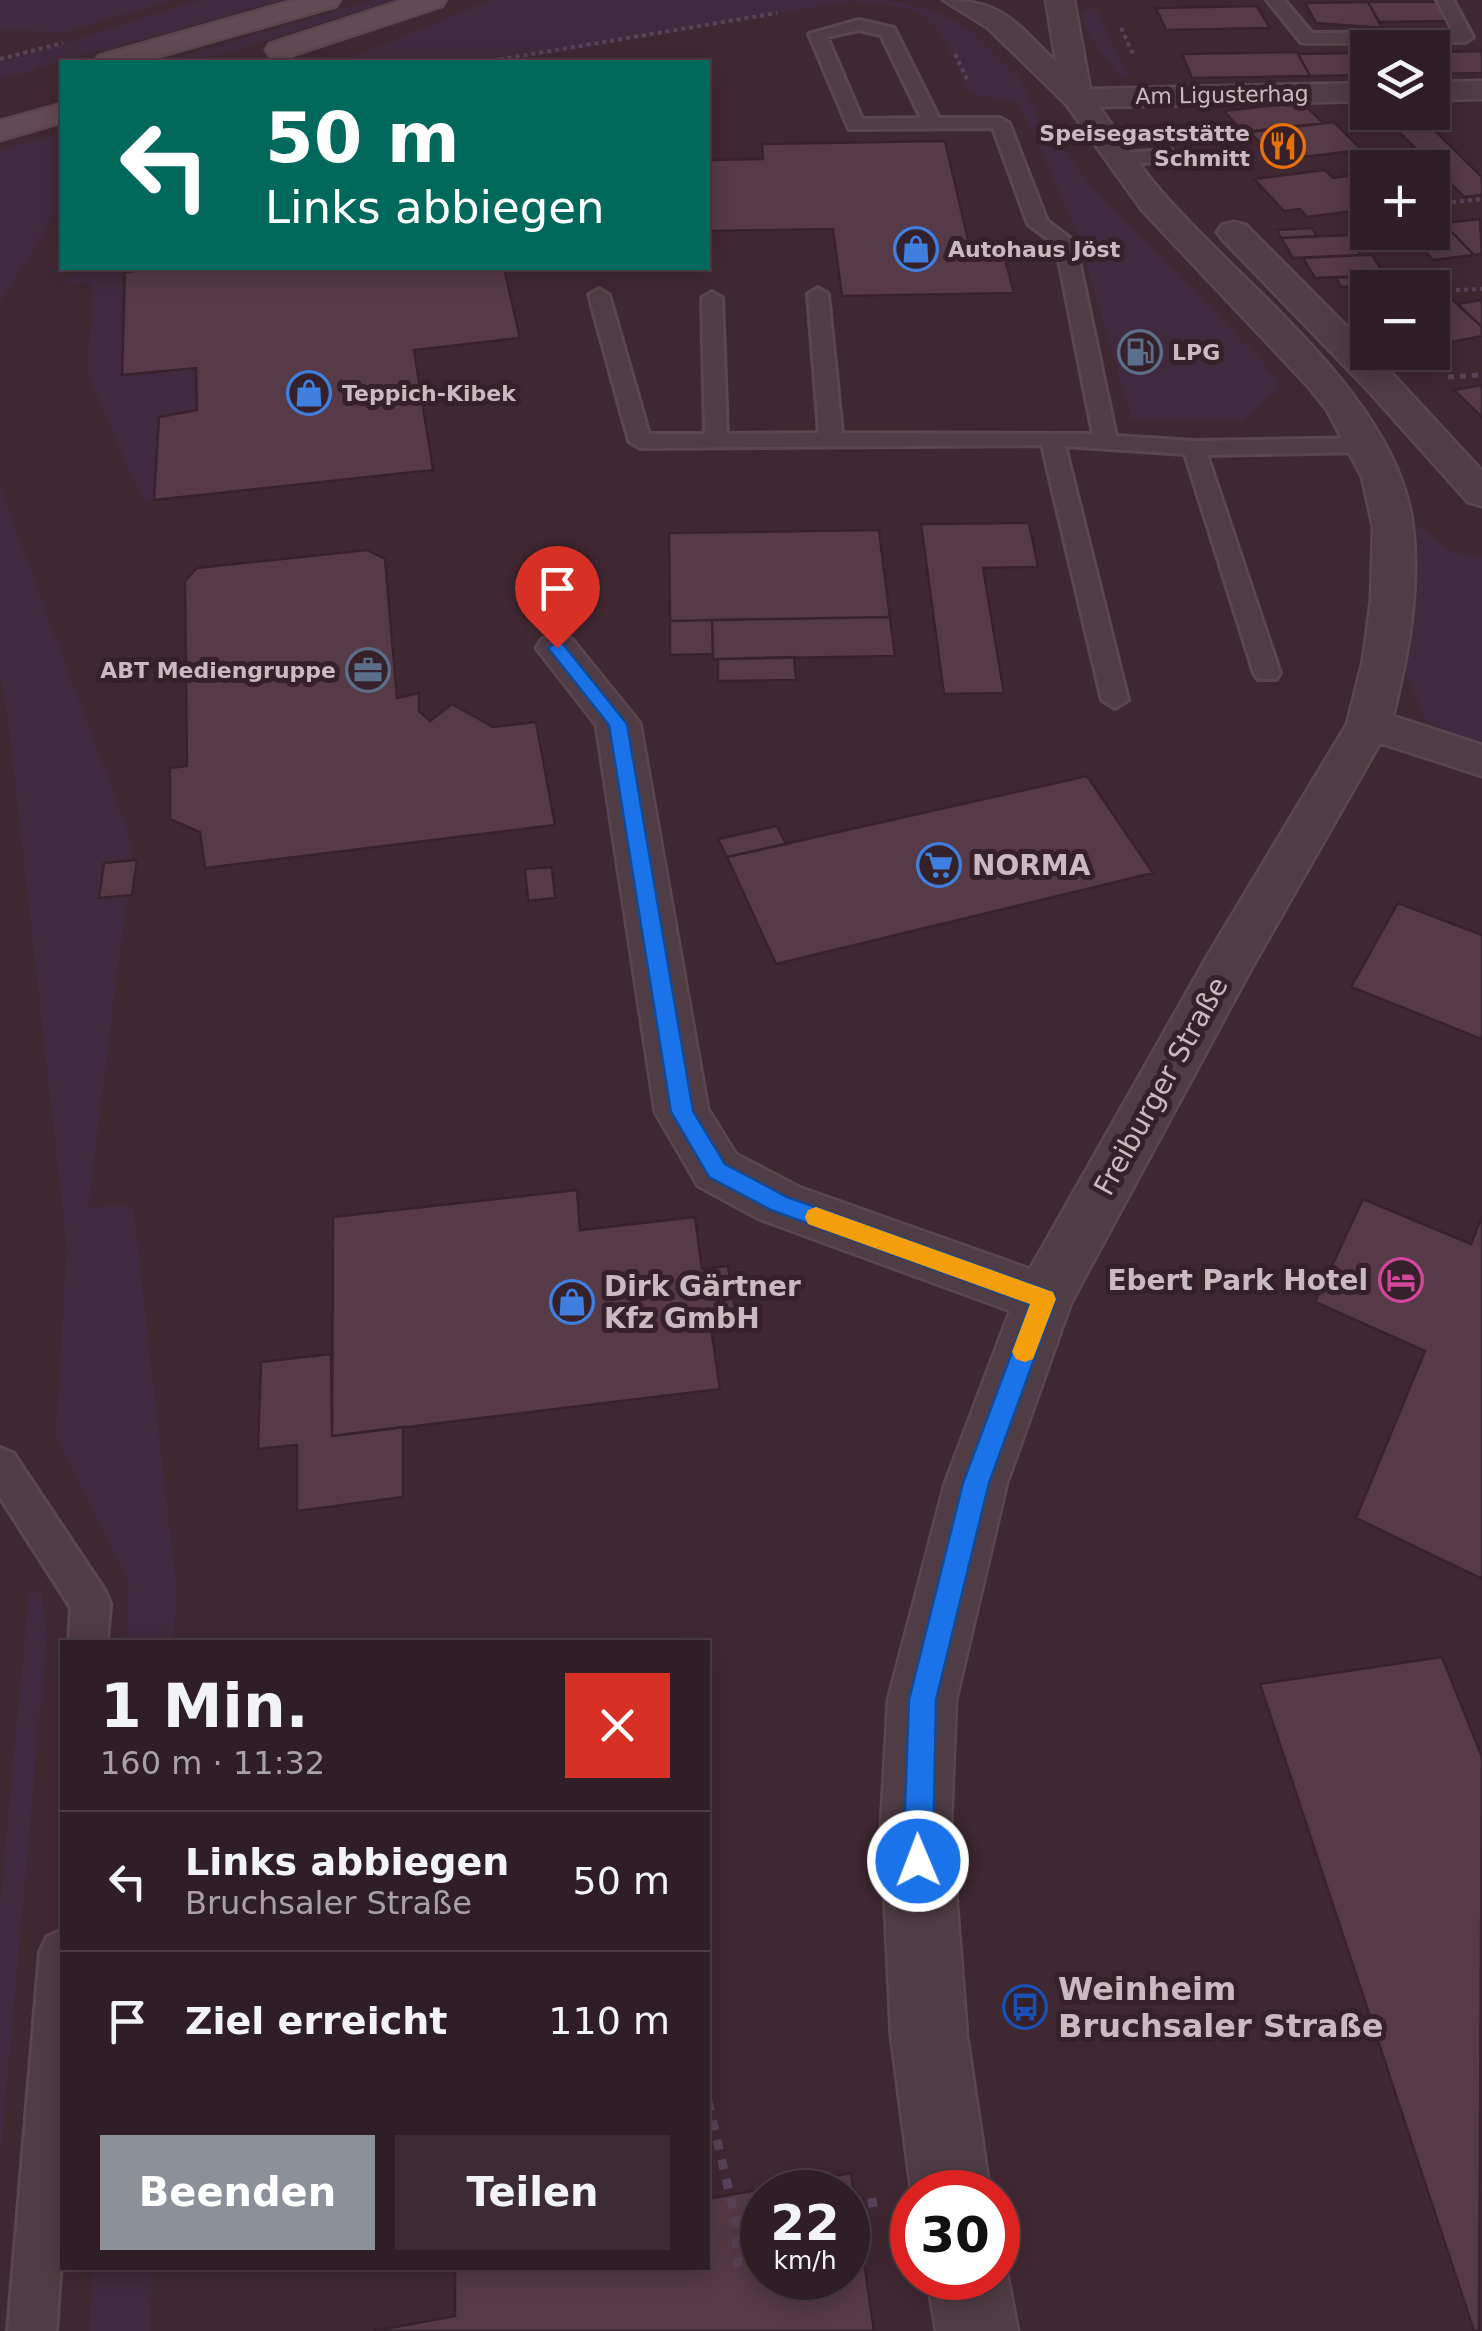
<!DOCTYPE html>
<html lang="de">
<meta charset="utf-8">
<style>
:root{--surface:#301e26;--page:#3c2b32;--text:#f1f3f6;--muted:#a8a2a7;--line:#4b3c43;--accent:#8c9099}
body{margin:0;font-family:"DejaVu Sans",sans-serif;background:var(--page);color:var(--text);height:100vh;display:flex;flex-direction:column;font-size:38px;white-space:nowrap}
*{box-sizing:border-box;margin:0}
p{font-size:32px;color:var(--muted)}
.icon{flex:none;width:55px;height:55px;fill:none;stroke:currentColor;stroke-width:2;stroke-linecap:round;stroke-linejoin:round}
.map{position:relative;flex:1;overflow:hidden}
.sheet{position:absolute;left:60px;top:1640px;width:650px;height:630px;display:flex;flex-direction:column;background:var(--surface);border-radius:0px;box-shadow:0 5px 25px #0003,0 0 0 2px var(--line)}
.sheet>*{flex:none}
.banner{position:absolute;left:60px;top:60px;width:650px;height:210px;border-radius:0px;box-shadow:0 5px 25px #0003,0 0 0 2px var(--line);background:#00695c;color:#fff;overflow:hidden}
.tools{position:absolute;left:1350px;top:30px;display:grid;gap:20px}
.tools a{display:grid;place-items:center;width:100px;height:100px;border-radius:0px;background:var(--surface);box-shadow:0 5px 25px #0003,0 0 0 2px var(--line);font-size:50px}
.speed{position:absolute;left:740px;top:2170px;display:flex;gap:20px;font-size:50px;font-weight:700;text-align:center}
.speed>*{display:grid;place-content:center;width:130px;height:130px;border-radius:50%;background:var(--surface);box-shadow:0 5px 25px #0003,0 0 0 2px var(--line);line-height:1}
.speed small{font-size:25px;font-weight:400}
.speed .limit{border:15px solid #d22;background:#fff;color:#111}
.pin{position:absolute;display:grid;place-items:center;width:85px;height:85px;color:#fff;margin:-102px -42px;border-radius:50% 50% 50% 0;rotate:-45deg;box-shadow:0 0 10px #0007}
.pin .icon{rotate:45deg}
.me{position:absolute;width:110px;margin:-55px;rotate:359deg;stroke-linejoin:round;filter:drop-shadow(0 0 8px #0008)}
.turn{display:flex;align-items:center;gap:35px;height:210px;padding:0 40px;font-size:45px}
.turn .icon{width:130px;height:130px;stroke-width:2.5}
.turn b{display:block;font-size:70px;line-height:85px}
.round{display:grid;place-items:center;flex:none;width:105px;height:105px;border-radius:0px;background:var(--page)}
.summary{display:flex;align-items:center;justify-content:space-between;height:170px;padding:0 40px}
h1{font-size:60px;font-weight:700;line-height:75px}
.primary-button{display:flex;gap:20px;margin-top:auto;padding:20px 40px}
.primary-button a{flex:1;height:115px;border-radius:0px;background:var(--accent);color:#fff;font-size:40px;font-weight:700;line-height:115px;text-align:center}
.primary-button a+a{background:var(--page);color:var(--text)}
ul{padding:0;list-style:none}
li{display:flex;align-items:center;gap:30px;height:140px;padding:0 40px;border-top:2px solid var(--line)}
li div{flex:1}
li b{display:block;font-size:38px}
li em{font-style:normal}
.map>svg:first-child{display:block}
</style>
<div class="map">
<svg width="1482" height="2331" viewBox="0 0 1482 2331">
<rect width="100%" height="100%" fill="#402833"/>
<!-- green -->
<path fill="#412a3f" d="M0 0H173L65 32 0 30Z
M200 0H283L0 79V63Z
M374 0H396L196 62H161Z
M491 0H887L940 13 971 31 1020 79 1038 117 1102 200 1260 359 1280 387 1243 421 1132 419 1076 229 1019 103 970 93C934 17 937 6 848 1L504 62H327L358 55Z
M1088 9H1096L1130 78H1121L1088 35 1081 14Z
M62 133V213L53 218 0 302V150Z
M122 269 123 375 196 368 197 410 159 417 154 500 143 501 86 370 93 310 91 283H65L70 275Z
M0 488 133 846 88 1207 133 1206 176 1586 174 1642H127L129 1582 56 1435 67 1248 8 719 0 674Z
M1417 525 1454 553 1482 556V751L1426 721 1405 669Z
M41 1592 47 1635 0 2158V1907L29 1593Z
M93 2268H152L150 2331H89Z"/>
<!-- building -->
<path fill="#563a47" stroke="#38232c" stroke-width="2.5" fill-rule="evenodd" d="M1368 2H1442L1449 13H1443L1448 21 1379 22Z
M1368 2 1382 28 1316 23 1305 3Z
M1257 6 1270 28 1166 30 1156 8Z
M1482 51V73L1432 74V52Z
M1297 52 1310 76 1192 78 1182 54Z
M1368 53V75L1310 76 1298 54Z
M1302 102 1323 123 1243 132 1224 111Z
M1416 112 1482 177V195L1464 197 1382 115Z
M1334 122 1362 150 1276 160 1250 132Z
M945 141 969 244 1001 243 1014 293 842 296 833 229 708 231V160L763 159 762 144Z
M1325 170 1333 178 1368 173V209L1307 217 1300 209 1284 211 1254 179Z
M1480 219 1482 254 1474 255 1443 223Z
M1443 223 1474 255 1433 260 1407 232H1432V224Z
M1312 228 1317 236 1281 238 1277 230Z
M1349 235 1361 255 1293 258 1281 238Z
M1361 255H1372L1385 275 1315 278 1303 258Z
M165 268H504L520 338 414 350 433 470 154 500 159 417 197 410 196 368 122 375 125 272Z
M1367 276 1373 285 1341 287 1336 278Z
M1453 300 1482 327V336L1452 342 1432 324V303Z
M1482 300V327L1457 304Z
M1482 385V417L1454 390Z
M1029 523 1038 567 983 568 1004 693 944 694 921 524Z
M879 530 890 617 670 621 669 533Z
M367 550 385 559 397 698 419 693V711L430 721 452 704 493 727 536 722 555 825 205 868 200 832 170 819V768L187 766 185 581 197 568Z
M890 617 895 656 713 659 712 620Z
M712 620 713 654 670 655V621Z
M794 657 796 680 718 681V659Z
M1087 776 1153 873 776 964 727 857Z
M777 826 786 844 727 857 718 839Z
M137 860 132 895 99 898 104 863Z
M552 867 555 898 528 901 525 869Z
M1398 903 1482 935V1039L1351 987Z
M577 1190 580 1230 695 1217 702 1269 728 1266 736 1316 710 1320 720 1389 332 1436 333 1217Z
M1363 1199 1471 1244 1482 1216V1579L1356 1518 1425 1351 1315 1302Z
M331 1354 332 1436 403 1427V1497L297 1511V1445L258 1449 261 1362Z
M1442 1657 1482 1757 1479 2331H1474L1260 1684Z
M851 2173 874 2331H374L455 2316V2268H708V2199ZM762 2192H848V2278H762Z"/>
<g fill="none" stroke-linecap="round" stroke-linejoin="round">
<!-- lane casing -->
<g stroke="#5a464e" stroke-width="6">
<path id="lane" d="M1267 0H1284L1312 33 1454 32 1437 0H1453L1473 37 1465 42 1307 43 1301 42Z
M859 20 894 28 939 118H1000L1009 123 1047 221 1075 242 1116 436 1194 441 1365 438 1376 445 1365 452 1207 455 1280 673 1276 679H1258L1254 673 1185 454 1065 446 1128 700 1115 708 1102 700 1042 445 640 448 629 441 589 295 599 289 609 295 649 434H705L702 298 712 292 722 298 727 434 819 433 808 294 818 288 828 294 842 433 1093 434 1056 245 1028 224 993 128 849 129 809 34ZM859 30 881 35 921 118 862 119 827 37Z
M1171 150 1180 156 1178 160 1120 165 1111 159 1120 153Z
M0 1448 13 1453 105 1591 110 1604 107 1642H69L71 1608 0 1497Z
M62 1930V2246L56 2331H8L40 1952 47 1937Z"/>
</g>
<!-- street casing -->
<g stroke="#5a464e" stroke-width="5">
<path id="street" d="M943 0C1004 0 1015 23 1056 62L1046 0H1074L1090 89 1368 83V101L1099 107C1121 137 1141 170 1167 198 1247 289 1400 401 1413 528 1420 591 1408 656 1393 716L1482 745V776L1380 743 1250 971 1071 1303 1007 1483 956 1700 951 1826 967 2036 990 2192H912V2197L891 2036 881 1826 888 1700 945 1483 1010 1311 759 1219 698 1186 655 1112 596 725 536 648 542 639 557 635 572 639 640 723 708 1109 736 1154 799 1187 1030 1269 1208 955 1347 724 1363 660 1371 600 1373 527 1362 477 1327 410 1307 385 1142 210 1066 104 988 28Z
M1482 81V99L1432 100V82Z
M1234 222 1246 225 1368 348V352H1372L1482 471V506L1468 502 1367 389 1222 239 1217 232 1222 225Z
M998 2254 1008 2278 1018 2331H936L927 2278H998Z"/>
</g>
<!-- secondary casing -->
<g stroke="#5a464e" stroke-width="5">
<path id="secondary" d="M296 0H340L336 6 139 62H94L99 56Z
M404 0H446L442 6 290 56H270L266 50 270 44Z
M62 104V122L0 140V121Z"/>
</g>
<!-- path-far2 -->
<path stroke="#594358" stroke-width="4" stroke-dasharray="4 4" stroke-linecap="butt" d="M1121 28 1133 54
M955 54 967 79
M0 59 63 43
M484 62 777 13
M1444 203 1482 199
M65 270 123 268
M1432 291 1482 289"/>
<!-- path-far1 -->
<path stroke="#594358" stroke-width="5" stroke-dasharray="6 6" stroke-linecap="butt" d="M1448 377 1482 375"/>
<!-- path -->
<path stroke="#594358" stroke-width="9" stroke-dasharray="10 10" stroke-linecap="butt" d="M708 2101 736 2221
M848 2206 877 2202
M738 2267 736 2221 762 2218"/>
<!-- lane -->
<use href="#lane" fill="#503c45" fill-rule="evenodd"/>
<!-- street -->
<use href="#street" fill="#503c45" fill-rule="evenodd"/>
<!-- secondary -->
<use href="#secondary" fill="#634a54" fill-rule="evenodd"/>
</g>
<!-- route -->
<path fill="#1a73e8" stroke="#114b97" stroke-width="2.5" d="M557 642 563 644 627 724 693 1111 725 1164 787 1197 1053 1292 1056 1299 989 1483 936 1700 933 1861 928 1871 918 1876 908 1871 903 1861 909 1700 963 1483 1030 1304 771 1210 709 1177 671 1112 609 725 548 648Z"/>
<!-- slow -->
<path fill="#f59e0b" d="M816 1207 1053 1292 1056 1299 1033 1359 1025 1362 1016 1359 1012 1352 1030 1304 808 1224 805 1217 808 1210Z"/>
<!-- icons -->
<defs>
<g id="restaurant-ring" transform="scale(2.25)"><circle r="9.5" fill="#36212a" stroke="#e8710a" stroke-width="1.5"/><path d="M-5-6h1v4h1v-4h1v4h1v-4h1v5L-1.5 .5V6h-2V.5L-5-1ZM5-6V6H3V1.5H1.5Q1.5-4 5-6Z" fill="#e8710a"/></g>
<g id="shop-ring" transform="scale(2.25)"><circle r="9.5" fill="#36212a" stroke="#3f7fe0" stroke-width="1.5"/><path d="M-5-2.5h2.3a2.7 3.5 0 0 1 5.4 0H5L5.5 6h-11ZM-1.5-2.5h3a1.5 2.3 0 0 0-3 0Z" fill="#3f7fe0"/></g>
<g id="fuel-ring" transform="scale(2.25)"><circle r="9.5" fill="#36212a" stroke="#5c6f8a" stroke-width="1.5"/><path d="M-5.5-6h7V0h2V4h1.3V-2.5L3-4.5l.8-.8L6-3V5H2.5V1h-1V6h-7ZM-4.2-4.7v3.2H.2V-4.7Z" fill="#5c6f8a"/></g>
<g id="office-ring" transform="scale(2.25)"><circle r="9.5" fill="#36212a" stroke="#5c6f8a" stroke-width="1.5"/><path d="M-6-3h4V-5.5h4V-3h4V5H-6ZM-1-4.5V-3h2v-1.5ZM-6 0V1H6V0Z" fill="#5c6f8a"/></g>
<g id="supermarket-ring" transform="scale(2.25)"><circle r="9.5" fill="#36212a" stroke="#3f7fe0" stroke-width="1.5"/><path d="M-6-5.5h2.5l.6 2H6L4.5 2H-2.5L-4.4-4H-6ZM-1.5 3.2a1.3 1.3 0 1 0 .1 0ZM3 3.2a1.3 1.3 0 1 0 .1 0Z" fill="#3f7fe0"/></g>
<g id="hotel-ring" transform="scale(2.25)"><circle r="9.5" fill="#36212a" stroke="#d1479c" stroke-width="1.5"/><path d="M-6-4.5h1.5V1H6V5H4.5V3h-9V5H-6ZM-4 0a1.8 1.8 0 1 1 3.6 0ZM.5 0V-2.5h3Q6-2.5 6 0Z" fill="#d1479c"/></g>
<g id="bus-ring" transform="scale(2.25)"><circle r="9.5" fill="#36212a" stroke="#1a4fb4" stroke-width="1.5"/><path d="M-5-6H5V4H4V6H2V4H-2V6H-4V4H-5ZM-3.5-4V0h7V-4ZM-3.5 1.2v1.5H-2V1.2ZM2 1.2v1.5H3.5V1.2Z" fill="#1a4fb4"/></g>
</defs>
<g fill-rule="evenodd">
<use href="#restaurant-ring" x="1283" y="146"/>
<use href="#shop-ring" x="916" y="249"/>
<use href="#fuel-ring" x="1140" y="352"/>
<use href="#shop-ring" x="309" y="393"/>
<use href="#office-ring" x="368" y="670"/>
<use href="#supermarket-ring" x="939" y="865"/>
<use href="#hotel-ring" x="1401" y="1280"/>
<use href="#shop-ring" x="572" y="1302"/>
<use href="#bus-ring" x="1025" y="2007"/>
</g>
<g text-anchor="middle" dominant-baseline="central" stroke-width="10" stroke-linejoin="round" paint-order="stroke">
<!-- far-street labels -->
<g font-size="22" fill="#cab9c0" stroke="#36212a">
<text transform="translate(1222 95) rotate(-1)">Am Ligusterhag</text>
</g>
<!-- far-poi labels -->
<g font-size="22" font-weight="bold" fill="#cab9c0" stroke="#36212a" text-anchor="start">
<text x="1250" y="133" text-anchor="end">Speisegaststätte<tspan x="1250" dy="25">Schmitt</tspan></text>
<text x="948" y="249">Autohaus Jöst</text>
<text x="1172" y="352">LPG</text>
<text x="342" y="393">Teppich-Kibek</text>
<text x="336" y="670" text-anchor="end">ABT Mediengruppe</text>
</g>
<!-- poi labels -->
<g font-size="28" font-weight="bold" fill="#cab9c0" stroke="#36212a" text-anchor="start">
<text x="972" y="865">NORMA</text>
<text x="1368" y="1280" text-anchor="end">Ebert Park Hotel</text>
<text x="604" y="1286">Dirk Gärtner<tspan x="604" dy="32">Kfz GmbH</tspan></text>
</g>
<!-- street labels -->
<g font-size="28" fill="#cab9c0" stroke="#36212a">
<text transform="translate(1161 1086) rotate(-61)">Freiburger Straße</text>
</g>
<!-- near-poi labels -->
<g font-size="32" font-weight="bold" fill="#cab9c0" stroke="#36212a" text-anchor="start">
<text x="1058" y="1989">Weinheim<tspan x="1058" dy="37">Bruchsaler Straße</tspan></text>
</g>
</g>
</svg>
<div class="tools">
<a><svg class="icon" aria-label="layers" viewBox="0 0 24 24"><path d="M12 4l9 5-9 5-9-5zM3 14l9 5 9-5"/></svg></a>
<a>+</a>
<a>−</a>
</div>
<div class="speed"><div>22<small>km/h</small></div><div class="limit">30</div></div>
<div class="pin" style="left:557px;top:648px;background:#d93025"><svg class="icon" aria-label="arrive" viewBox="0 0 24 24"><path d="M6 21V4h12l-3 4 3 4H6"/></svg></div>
<svg class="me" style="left:918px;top:1861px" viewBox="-20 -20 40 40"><circle r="17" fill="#1a73e8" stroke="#fff" stroke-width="3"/><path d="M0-11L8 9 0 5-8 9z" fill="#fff"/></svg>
<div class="banner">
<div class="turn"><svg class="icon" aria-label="left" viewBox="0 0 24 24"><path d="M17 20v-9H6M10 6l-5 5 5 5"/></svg><div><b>50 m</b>Links abbiegen</div></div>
</div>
<section class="sheet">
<div class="summary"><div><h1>1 Min.</h1><p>160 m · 11:32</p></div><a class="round" style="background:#d93025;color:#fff"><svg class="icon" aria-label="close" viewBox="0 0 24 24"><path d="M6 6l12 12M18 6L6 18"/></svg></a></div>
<ul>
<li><svg class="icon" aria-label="left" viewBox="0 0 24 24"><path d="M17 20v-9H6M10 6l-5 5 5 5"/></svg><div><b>Links abbiegen</b><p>Bruchsaler Straße</p></div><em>50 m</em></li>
<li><svg class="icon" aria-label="arrive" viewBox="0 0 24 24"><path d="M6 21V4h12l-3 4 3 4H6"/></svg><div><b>Ziel erreicht</b></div><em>110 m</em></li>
</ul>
<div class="primary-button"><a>Beenden</a><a>Teilen</a></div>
</section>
</div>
